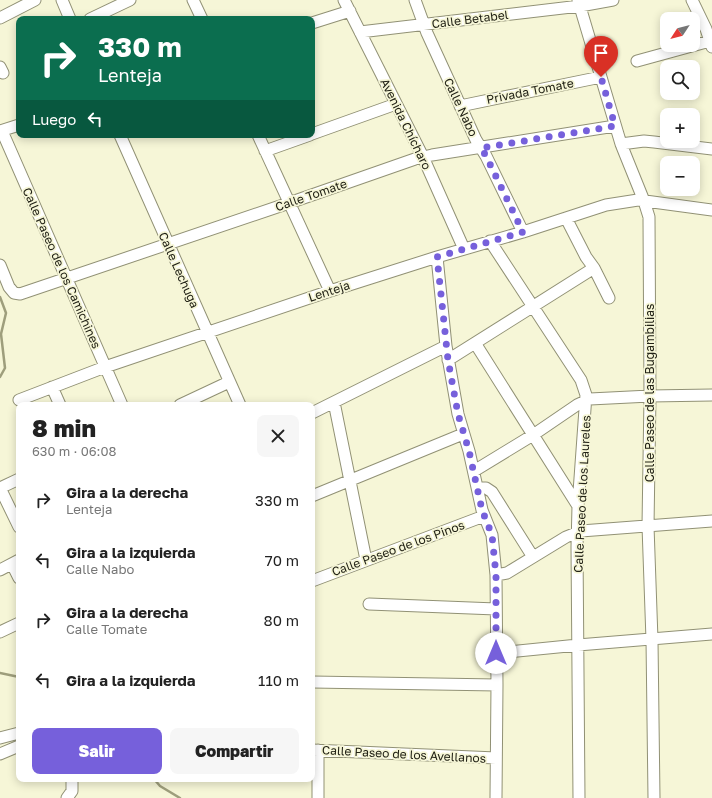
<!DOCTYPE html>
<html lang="es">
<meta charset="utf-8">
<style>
:root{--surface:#fff;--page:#f6f6f6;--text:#222;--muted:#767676;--accent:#7660db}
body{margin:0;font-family:"Golos Text",sans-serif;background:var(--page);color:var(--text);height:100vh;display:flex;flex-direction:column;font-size:15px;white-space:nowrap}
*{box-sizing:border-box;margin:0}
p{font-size:13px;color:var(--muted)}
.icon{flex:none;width:22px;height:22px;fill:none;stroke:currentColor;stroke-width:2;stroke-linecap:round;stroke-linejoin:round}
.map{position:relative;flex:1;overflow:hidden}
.side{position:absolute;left:16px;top:402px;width:299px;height:380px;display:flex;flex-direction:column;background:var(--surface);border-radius:8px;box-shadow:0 2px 10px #0003}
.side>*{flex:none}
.top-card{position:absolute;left:16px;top:16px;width:299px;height:122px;border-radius:8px;box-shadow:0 2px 10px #0003;background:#0b6e4f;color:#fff;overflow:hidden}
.needle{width:26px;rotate:234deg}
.controls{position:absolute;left:660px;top:12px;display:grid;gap:8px}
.controls a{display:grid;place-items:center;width:40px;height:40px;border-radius:8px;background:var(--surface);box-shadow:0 2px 10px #0003;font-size:20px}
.pin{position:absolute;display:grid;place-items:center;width:34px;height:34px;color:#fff;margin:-41px -17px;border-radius:50% 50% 50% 0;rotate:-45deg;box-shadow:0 0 4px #0007}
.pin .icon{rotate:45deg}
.me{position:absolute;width:44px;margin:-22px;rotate:0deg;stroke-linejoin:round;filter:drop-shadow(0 0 3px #0008)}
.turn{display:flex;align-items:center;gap:14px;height:84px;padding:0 16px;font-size:18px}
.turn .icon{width:52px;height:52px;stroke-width:2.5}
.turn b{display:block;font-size:28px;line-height:34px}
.then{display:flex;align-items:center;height:38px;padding:0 16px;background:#0003;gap:8px;font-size:15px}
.round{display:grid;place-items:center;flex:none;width:42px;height:42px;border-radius:8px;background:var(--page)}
.overview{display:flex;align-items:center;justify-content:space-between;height:68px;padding:0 16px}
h1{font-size:24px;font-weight:800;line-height:30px}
.primary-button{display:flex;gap:8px;margin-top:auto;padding:8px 16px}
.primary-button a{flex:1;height:46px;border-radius:8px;background:var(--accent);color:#fff;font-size:16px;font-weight:800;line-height:46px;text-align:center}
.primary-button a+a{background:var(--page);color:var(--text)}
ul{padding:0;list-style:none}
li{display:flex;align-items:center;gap:12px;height:60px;padding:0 16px}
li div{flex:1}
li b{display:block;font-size:15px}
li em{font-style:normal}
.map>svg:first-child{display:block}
</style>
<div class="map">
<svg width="712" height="798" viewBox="0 0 712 798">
<rect width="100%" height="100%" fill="#f6f6d7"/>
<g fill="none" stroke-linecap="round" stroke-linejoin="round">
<!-- stream -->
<path stroke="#9e9e7c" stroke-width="2.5" d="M0 297 6 313 1 334 5 368 0 377
M0 673 19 677
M154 779 160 786 180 798"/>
<!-- minor casing -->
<g stroke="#919175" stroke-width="13">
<path id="minor" d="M62 0 70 19
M193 0 202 19
M344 0 423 157 464 249
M415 0 427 33 476 140 486 156 523 232
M578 0 621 144 644 201 649 217 650 396 648 526 652 640 654 798
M692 0 706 29 712 47
M0 18 35 0
M90 19 130 0
M312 23 350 11
M360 32 580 6 613 0
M637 61 710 41
M0 67 3 73
M460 106 601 77
M0 131 19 125
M2 131 122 405
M312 134 396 104
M120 135 240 405
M258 135 330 291
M621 144 644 141 654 142 712 149
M265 151 310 135
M566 218 586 257 594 268 609 298
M490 241 581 380 586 395 578 506 577 547 579 798
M437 257 446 346 458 414 469 451 482 510 492 535 496 575 497 685 496 798
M0 265 9 287 14 293 20 294 289 203 415 159 432 155 615 126
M475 343 578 506
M448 360 594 268
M52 387 60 405
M19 400 105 367 330 291 437 257 523 232 606 205 638 200 712 210
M334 402 366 560
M180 405 229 382
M312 413 446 346
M474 471 533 435 577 405 590 399 650 396 712 395
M0 488 19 527
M0 488 19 479
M478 488H486L492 492 533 557
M312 496 463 434
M12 564 19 578
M0 570 19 560
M496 575 507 573 566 537 581 531 712 521
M312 581 484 516
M369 604 496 609
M0 632 19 623
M497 653 578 645 712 634
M312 682 497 685
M0 738 19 733
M312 750 496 758
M318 750V798
M0 754 19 746
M67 798 72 791V779"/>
</g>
<!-- minor -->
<use href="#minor" stroke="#fff" stroke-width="11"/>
</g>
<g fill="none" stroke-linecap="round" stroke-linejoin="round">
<!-- route -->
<path stroke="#7660db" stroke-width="7" stroke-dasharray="0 12.6" d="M496 653V575L492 535 482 510 469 451 458 414 448 360 437 257 523 232 486 156 481 148 615 126 601 77"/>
</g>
<g text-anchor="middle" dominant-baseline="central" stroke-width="3.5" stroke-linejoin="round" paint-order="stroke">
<!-- street labels -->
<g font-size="12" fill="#222216" stroke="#f6f6d7">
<text transform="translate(470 19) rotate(-7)">Calle Betabel</text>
<text transform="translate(530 91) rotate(-11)">Privada Tomate</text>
<text transform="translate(461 107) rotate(65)">Calle Nabo</text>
<text transform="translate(406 124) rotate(64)">Avenida Chícharo</text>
<text transform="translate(311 195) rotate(-19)">Calle Tomate</text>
<text transform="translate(62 268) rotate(66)">Calle Paseo de los Camichines</text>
<text transform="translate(179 270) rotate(66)">Calle Lechuga</text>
<text transform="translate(329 291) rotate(-18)">Lenteja</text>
<text transform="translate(649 393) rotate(-90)">Calle Paseo de las Bugambilias</text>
<text transform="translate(582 494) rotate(-87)">Calle Paseo de los Laureles</text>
<text transform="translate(398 548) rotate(-20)">Calle Paseo de los Pinos</text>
<text transform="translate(404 754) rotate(3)">Calle Paseo de los Avellanos</text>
</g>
</g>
</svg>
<div class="controls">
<a><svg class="needle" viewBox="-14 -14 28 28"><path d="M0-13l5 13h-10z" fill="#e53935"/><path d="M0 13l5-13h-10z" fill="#767676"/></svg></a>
<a><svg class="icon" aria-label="search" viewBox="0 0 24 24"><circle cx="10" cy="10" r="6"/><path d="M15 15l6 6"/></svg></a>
<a>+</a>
<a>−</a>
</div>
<div class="pin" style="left:601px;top:77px;background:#d93025"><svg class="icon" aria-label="arrive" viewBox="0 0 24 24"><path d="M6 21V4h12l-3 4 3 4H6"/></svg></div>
<svg class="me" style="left:496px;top:653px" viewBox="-20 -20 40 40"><circle r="19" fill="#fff"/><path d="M0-13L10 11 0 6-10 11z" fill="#7660db"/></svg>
<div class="top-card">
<div class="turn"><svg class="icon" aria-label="right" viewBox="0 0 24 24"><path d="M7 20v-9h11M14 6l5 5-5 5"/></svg><div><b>330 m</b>Lenteja</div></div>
<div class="then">Luego<svg class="icon" aria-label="left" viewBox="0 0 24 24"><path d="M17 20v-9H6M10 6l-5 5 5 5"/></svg></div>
</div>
<section class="side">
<div class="overview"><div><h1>8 min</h1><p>630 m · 06:08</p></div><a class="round"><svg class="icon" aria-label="close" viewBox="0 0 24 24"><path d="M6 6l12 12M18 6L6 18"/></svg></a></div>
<ul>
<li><svg class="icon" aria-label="right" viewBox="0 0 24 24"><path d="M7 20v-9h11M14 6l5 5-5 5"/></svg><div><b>Gira a la derecha</b><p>Lenteja</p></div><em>330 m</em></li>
<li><svg class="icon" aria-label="left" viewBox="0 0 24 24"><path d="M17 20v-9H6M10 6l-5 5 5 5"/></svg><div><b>Gira a la izquierda</b><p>Calle Nabo</p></div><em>70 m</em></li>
<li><svg class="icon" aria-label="right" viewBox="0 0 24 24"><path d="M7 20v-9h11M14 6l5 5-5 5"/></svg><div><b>Gira a la derecha</b><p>Calle Tomate</p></div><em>80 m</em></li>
<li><svg class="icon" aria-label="left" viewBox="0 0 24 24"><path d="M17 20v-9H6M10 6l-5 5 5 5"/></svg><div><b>Gira a la izquierda</b></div><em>110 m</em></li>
</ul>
<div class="primary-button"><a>Salir</a><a>Compartir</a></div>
</section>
</div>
